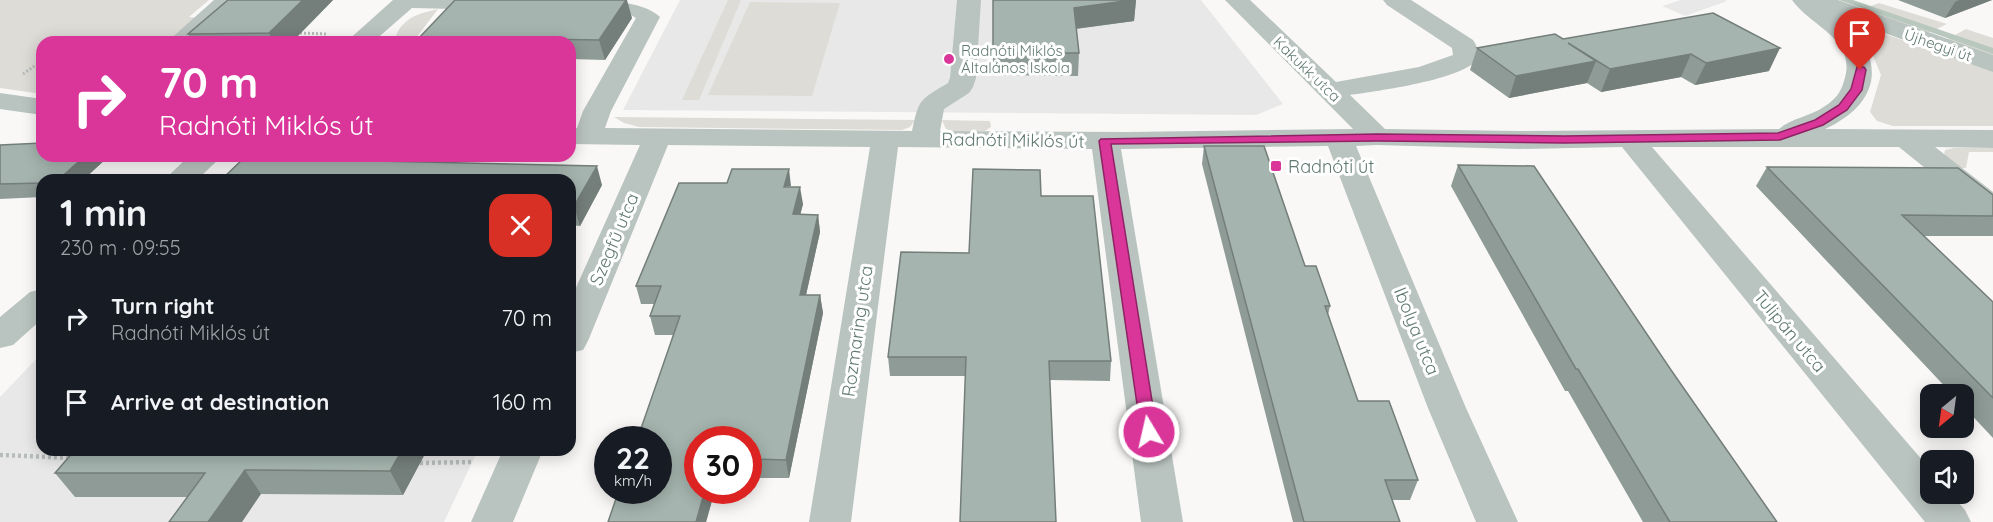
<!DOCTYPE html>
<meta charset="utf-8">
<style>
:root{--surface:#171b24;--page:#20242c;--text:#f1f3f6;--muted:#9ea1a6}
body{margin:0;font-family:Quicksand,sans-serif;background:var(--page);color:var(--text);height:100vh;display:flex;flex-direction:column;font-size:22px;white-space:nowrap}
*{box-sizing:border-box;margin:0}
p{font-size:20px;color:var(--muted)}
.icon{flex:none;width:33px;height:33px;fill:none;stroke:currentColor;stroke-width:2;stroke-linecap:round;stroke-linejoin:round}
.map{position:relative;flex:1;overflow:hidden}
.panel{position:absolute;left:36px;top:174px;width:540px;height:282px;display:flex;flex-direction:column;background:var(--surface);border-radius:18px;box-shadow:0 3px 15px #0003}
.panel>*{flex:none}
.guide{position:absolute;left:36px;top:36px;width:540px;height:126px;border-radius:18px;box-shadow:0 3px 15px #0003;background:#da369a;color:#fff;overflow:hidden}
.needle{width:39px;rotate:209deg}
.fabs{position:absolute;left:1920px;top:384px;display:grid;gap:12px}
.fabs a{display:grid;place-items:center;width:54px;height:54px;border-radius:12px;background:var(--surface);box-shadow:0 3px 15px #0003;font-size:30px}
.speed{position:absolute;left:594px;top:426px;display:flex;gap:12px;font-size:30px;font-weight:700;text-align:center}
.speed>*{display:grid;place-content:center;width:78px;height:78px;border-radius:50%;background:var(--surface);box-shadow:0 3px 15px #0003;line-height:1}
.speed small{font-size:15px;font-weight:400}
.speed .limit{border:9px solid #d22;background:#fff;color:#111}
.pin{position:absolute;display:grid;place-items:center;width:51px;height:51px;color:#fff;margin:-62px -26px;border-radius:50% 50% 50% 0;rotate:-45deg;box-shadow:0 0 6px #0007}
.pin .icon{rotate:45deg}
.me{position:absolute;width:66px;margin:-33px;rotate:351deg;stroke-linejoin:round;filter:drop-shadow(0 0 4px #0008)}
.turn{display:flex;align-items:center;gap:21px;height:126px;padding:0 24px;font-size:27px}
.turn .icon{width:78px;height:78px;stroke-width:2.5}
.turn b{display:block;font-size:42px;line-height:51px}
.round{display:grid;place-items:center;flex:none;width:63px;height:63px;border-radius:18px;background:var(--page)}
.headline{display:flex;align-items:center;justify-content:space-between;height:102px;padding:0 24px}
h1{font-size:36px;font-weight:700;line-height:45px}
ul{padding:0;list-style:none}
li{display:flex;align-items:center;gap:18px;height:84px;padding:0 24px}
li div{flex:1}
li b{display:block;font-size:22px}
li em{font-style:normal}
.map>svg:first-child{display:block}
</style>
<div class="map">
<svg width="1993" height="522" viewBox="0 0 1993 522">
<rect width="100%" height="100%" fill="#f9f8f7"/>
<!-- built -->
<path fill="#e7e8e7" d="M680 0H1201L1283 104 1256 115 623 110Z
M1681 0H1725L1727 1 1685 16 1662 6Z
M42 353V450H478L444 522H0V397Z"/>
<!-- green -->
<path fill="#dedcd6" d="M0 0H209L189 17 199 18 172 42H42V94L0 88Z
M728 0H741L699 100H682Z
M750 2 840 3 812 96 708 95Z
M1879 3 1947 24 1926 34 1859 11Z
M438 9 413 42H394C400 19 416 14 438 9Z
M1848 22 1993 70V126H1893L1877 121 1870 112 1881 75 1868 44 1847 24Z
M1966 29 1993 38V56L1946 40Z
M614 117 915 120 910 127 902 130 639 127 624 123Z
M942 120 990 121 991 127 985 131H950L946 129Z
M1954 148H1993V152H1969L1966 168H1956L1944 154 1945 150Z"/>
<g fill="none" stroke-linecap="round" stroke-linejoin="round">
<!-- stream -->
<path fill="#b8c8be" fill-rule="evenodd" d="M1839 0H1853L1993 48V54Z"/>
<!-- path-far1 -->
<path stroke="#b7bdbb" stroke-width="3" stroke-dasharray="2 2" stroke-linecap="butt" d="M300 33 327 34
M23 74 42 61"/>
<!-- path -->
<path stroke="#b7bdbb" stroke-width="4.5" stroke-dasharray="3 3" stroke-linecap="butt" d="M0 455 73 458
M420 463 474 462"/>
<!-- minor -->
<path fill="#b9c3bf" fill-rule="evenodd" d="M214 0H240L194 42H167Z
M393 0H508L510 3 506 8 498 10 412 8 373 42H346Z
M574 0C601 0 642 0 660 17L611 111 605 128 912 131C919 98 920 100 948 83L950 78 957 0H981L976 78 973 87 969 93 944 109 940 131 1128 132 1353 129 1225 0H1250L1336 82 1419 67 1453 55 1452 48 1387 5 1383 0H1411L1473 40 1476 45 1479 58C1463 80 1377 91 1350 95L1385 129 1519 131 1779 129C1791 118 1812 116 1825 106 1835 100 1841 92 1844 81 1858 39 1811 27 1792 0H1838L1993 55V72L1840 17C1887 57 1882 103 1825 129L1993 130V148L1935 147 1993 192V216L1982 214 1899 147H1652L1930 469V494H1951L1965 510 1971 522H1925L1622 147 1519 149 1377 145 1356 146 1466 408 1518 522H1476L1428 408 1328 146 1121 149 1183 522H1141L1092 149 898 147 851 522H809L870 147 668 145 588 341 583 350 570 353V301L640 145 570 144V128H577L583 111 636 18 626 12 575 9 571 4Z
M0 93 42 99V115L0 109Z
M189 156H222L197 180H164Z
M42 289V319L13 345 0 348V317L30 292Z
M503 450H543L513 522H471Z"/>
</g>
<!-- wall -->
<path fill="#8e9b96" d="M228 0H333L292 42H192L188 34Z
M993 0H1136L1134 21 1076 29 1079 53 1078 76 993 75Z
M1898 0H1992L1945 18Z
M1713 13 1769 71 1695 85 1681 77 1601 92 1587 83 1509 98 1470 70 1477 48 1563 39Z
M632 18 605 60 570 59V42H417L416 41Z
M0 145 109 156 83 180H42V197L0 199Z
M1204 146 1305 266 1330 306 1328 315 1358 401 1418 480 1410 500H1392L1400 522H1293L1202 164Z
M1458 165 1671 370 1777 522H1643L1568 391H1565L1451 186Z
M1767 167 1993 195V236H1923L1993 302V438L1964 407V394H1952L1756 186Z
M570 180 602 185 580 226 570 225Z
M791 187 803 204 800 214 818 215 820 232 806 295H820L823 313 789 478H748V440H698V490H715L706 522H608L674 335H655L650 316 654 304H641L636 286Z
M1041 196 1111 361 1110 381 1050 380 966 376H890L888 357 969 253Z
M427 450 403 495 261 494 187 497H75L55 473Z"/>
<!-- shaded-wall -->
<path fill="#747e7a" d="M303 0H333L292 42H273L269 33Z
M626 0H627L632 18 605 60 599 40Z
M1132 0H1136L1134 21 1073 29 1074 8Z
M1959 0H1992L1945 18 1955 2Z
M1780 48 1769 71 1695 85 1706 63Z
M1691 54 1681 77 1601 92 1610 69Z
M1596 61 1587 83 1509 98 1516 76Z
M85 156H109L83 180H58Z
M597 166 602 185 580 226 574 206Z
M789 169 791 186 784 187Z
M800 187 803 204 796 232 793 214Z
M818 215 820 232 802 313 800 295Z
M820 295 823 313 789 478 786 460Z
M402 450H427L403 495 390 471Z
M245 470 261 494 242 522H208Z
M705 490H715L706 522H696Z"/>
<!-- building -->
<path fill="#a5b4ae" stroke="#747e7a" stroke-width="1.5" d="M228 0H303L269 33 188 34Z
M455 0H626L599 40 477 38 474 42 416 41Z
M993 0H1132L1074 8 1079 53H993Z
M1713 13 1780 48 1706 63 1691 54 1610 69 1568 43 1596 61 1516 76 1477 48 1555 34 1563 39Z
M42 143V156H85L58 180H42V183L0 184V145Z
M1204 146H1264L1305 266H1316L1330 306H1325L1358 401H1389L1418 480H1385L1400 522H1304Z
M244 158 597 166 574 206H570V180H221Z
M1458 165 1534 166 1671 370 1777 522H1670L1578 369H1576Z
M1767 167 1958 168 1993 195V216L1902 215 1993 302V398Z
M732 169H789L784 187H800L793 214 818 215 800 295H820L786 460 748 459V440H698V490H705L696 522H608L619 490H658V440H637L680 316H650L661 286H636L679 183H727Z
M973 169 1040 170 1041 196H1093L1111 361H1049L1056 522H960L966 357H888L901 252 969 253Z
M75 450H402L390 471 245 470 208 522H169L205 473H55Z"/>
<!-- route -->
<path fill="#da369a" stroke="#8e2364" stroke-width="1.5" d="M1857 67H1864L1866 70 1862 90 1847 110 1823 125 1780 140 1564 143 1377 141 1111 144 1157 432 1155 436H1143L1141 432 1099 141 1101 139 1377 134 1564 136 1778 133 1815 120 1839 105 1851 89Z"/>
<!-- markers -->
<g fill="#da369a" stroke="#fff" stroke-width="2">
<circle cx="949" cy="59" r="6"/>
<rect x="1270" y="160" width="12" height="12" rx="3"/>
</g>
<g text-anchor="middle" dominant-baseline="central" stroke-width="6" stroke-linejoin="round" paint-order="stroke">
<!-- far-street labels -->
<g font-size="15" fill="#617a70" stroke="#fff">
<text transform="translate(1938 45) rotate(19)">Újhegyi út</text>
<text transform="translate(1307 69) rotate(44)">Kakukk utca</text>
</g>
<!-- far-poi labels -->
<g font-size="15" fill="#617a70" stroke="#fff" text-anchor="start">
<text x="961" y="50">Radnóti Miklós<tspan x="961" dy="17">Általános Iskola</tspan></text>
</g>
<!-- street labels -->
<g font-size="18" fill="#617a70" stroke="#fff">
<text transform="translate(1013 140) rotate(1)">Radnóti Miklós út</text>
<text transform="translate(614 239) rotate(-67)">Szegfű utca</text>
<text transform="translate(857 331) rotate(-82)">Rozmaring utca</text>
<text transform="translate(1417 331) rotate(68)">Ibolya utca</text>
<text transform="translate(1790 331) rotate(50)">Tulipán utca</text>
</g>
<!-- poi labels -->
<g font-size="18" fill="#617a70" stroke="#fff" text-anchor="start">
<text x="1288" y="166">Radnóti út</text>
</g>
</g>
</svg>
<div class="fabs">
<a><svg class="needle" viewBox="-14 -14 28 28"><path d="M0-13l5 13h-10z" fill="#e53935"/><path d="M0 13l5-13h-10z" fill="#9ea1a6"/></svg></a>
<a><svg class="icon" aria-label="sound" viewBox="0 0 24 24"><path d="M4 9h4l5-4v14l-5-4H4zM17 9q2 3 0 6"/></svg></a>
</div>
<div class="speed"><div>22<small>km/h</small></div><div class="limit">30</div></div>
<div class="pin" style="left:1860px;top:70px;background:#d93025"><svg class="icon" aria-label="arrive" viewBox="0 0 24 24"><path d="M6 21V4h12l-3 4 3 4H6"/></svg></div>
<svg class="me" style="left:1149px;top:432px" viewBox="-20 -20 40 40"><circle r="17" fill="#da369a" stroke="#fff" stroke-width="3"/><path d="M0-11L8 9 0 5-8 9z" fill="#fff"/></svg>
<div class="guide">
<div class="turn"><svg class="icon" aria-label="right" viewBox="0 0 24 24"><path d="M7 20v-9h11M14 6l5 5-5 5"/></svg><div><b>70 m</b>Radnóti Miklós út</div></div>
</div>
<section class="panel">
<div class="headline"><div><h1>1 min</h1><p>230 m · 09:55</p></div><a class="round" style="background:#d93025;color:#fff"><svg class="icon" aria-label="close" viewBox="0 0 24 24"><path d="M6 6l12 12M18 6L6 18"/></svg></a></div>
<ul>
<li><svg class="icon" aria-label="right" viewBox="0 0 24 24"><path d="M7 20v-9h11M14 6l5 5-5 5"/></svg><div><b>Turn right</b><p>Radnóti Miklós út</p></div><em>70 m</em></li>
<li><svg class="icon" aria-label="arrive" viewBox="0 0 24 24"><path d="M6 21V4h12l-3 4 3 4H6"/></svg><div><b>Arrive at destination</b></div><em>160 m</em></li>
</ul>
</section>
</div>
